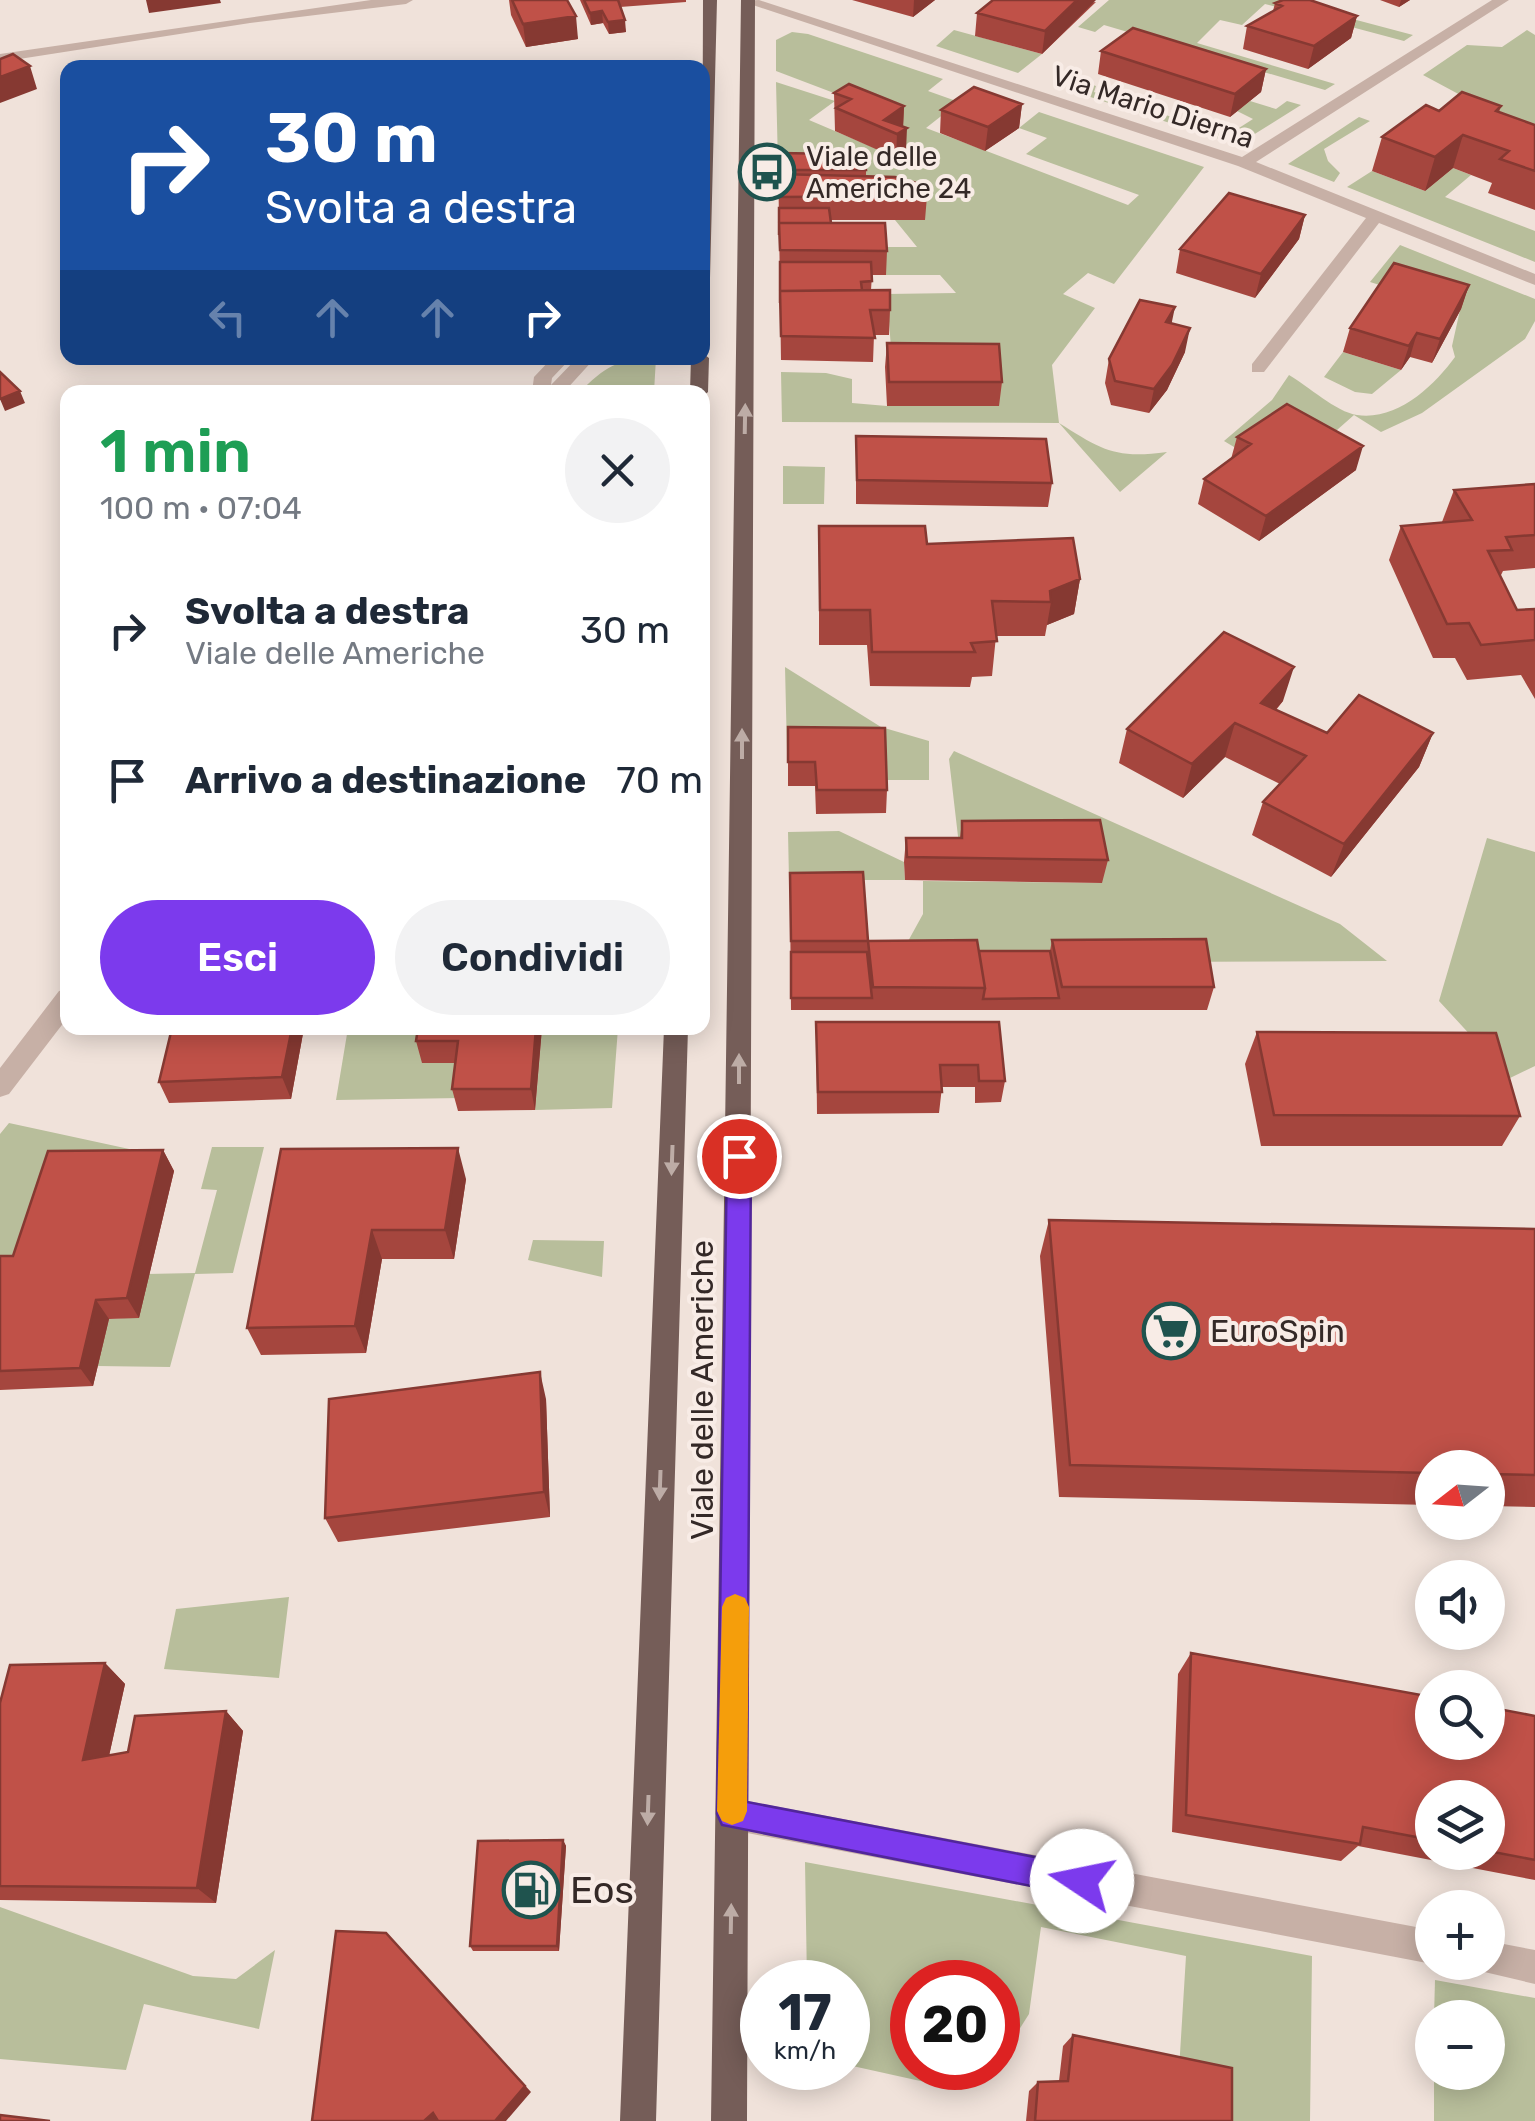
<!DOCTYPE html>
<html lang="it">
<meta charset="utf-8">
<style>
:root{--surface:#fff;--page:#f2f2f3;--text:#1f2937;--muted:#747a83;--accent:#7c3aed}
body{margin:0;font-family:Rubik,sans-serif;background:var(--page);color:var(--text);height:100vh;display:flex;flex-direction:column;font-size:38px;white-space:nowrap}
*{box-sizing:border-box;margin:0}
p{font-size:32px;color:var(--muted)}
.icon{flex:none;width:55px;height:55px;fill:none;stroke:currentColor;stroke-width:2;stroke-linecap:round;stroke-linejoin:round}
.map{position:relative;flex:1;overflow:hidden}
.details{position:absolute;left:60px;top:385px;width:650px;height:650px;display:flex;flex-direction:column;background:var(--surface);border-radius:20px;box-shadow:0 5px 25px #0003}
.details>*{flex:none}
.hud{position:absolute;left:60px;top:60px;width:650px;height:305px;border-radius:20px;box-shadow:0 5px 25px #0003;background:#1a4fa0;color:#fff;overflow:hidden}
.needle{width:65px;rotate:253deg}
.buttons{position:absolute;left:1415px;top:1450px;display:grid;gap:20px}
.buttons a{display:grid;place-items:center;width:90px;height:90px;border-radius:50%;background:var(--surface);box-shadow:0 5px 25px #0003;font-size:50px}
.speed{position:absolute;left:740px;top:1960px;display:flex;gap:20px;font-size:50px;font-weight:700;text-align:center}
.speed>*{display:grid;place-content:center;width:130px;height:130px;border-radius:50%;background:var(--surface);box-shadow:0 5px 25px #0003;line-height:1}
.speed small{font-size:25px;font-weight:400}
.speed .limit{border:15px solid #d22;background:#fff;color:#111}
.pin{position:absolute;display:grid;place-items:center;width:85px;height:85px;color:#fff;margin:-42px;border:5px solid #fff;border-radius:50%;box-shadow:0 2px 10px #0007}
.me{position:absolute;width:110px;margin:-55px;rotate:281deg;stroke-linejoin:round;filter:drop-shadow(0 0 8px #0008)}
.turn{display:flex;align-items:center;gap:35px;height:210px;padding:0 40px;font-size:45px}
.turn .icon{width:130px;height:130px;stroke-width:2.5}
.turn b{display:block;font-size:70px;line-height:85px}
.lanes{display:flex;align-items:center;height:95px;padding:0 40px;background:#0003;justify-content:center;gap:50px;direction:ltr}
.lanes .off{opacity:.35}
.round{display:grid;place-items:center;flex:none;width:105px;height:105px;border-radius:52px;background:var(--page)}
.summary{display:flex;align-items:center;justify-content:space-between;height:170px;padding:0 40px}
h1{font-size:60px;font-weight:600;line-height:75px;color:#1e9e55}
.primary-button{display:flex;gap:20px;margin-top:auto;padding:20px 40px}
.primary-button a{flex:1;height:115px;border-radius:60px;background:var(--accent);color:#fff;font-size:40px;font-weight:600;line-height:115px;text-align:center}
.primary-button a+a{background:var(--page);color:var(--text)}
ul{padding:0;list-style:none}
li{display:flex;align-items:center;gap:30px;height:150px;padding:0 40px}
li div{flex:1}
li b{display:block;font-size:38px}
li em{font-style:normal}
.map>svg:first-child{display:block}
</style>
<div class="map">
<svg width="1535" height="2121" viewBox="0 0 1535 2121">
<rect width="100%" height="100%" fill="#f0e2da"/>
<!-- green -->
<path fill="#b8be9b" d="M1109 0H1281L1413 35 1404 41 1265 4 1242 25 1220 20 1197 43 1335 84 1325 90 1104 25 1095 32 1078 27Z
M954 30 1042 54 1018 73 936 46Z
M1527 30 1535 35V135L1423 75 1467 45 1502 47Z
M792 32 808 34 943 79 928 91 959 102 926 128 1128 205 1139 195 1026 154 1047 138 1019 128 1039 112 1204 167 1114 284 1088 273 1063 294 1095 308 1052 365 1059 423C1102 450 1115 459 1167 452L1120 492 1059 423 782 422 781 372 826 373 852 379V403L887 406 892 362 887 294 956 293 940 275H886L884 247H917L895 220 924 219 842 166 778 165 776 82 835 101 809 120 896 157 855 101 776 71V40Z
M1083 82 1096 86 1094 92 1228 135 1253 119 1237 111 1250 101 1276 109 1287 101 1301 105 1237 145 1072 91Z
M1359 117 1370 121 1324 149 1328 161 1340 173 1334 182 1288 164Z
M1453 168 1471 175 1445 197 1535 231V262L1347 187 1372 171 1425 191Z
M1400 245 1535 299V321L1525 339 1422 413 1381 432 1354 415 1337 430 1326 454 1244 453 1224 441 1272 400 1289 375C1308 386 1336 412 1357 415 1397 421 1434 386 1455 357L1452 346 1460 310 1370 282Z
M1343 352 1401 370 1372 394 1355 392 1324 377Z
M656 358 654 392H580C604 367 621 357 656 358Z
M783 466 825 467 824 504H783Z
M785 667 881 727 929 741V780H884L883 752 787 751Z
M954 751 1340 924 1387 961 896 963 923 914V881L1102 883 959 845 949 759Z
M839 831 904 862 905 880H789L788 832Z
M1487 838 1535 852V1066L1510 1078 1439 1001Z
M348 1028H428L464 1063 460 1098 336 1100Z
M542 1028H618L612 1108 535 1110Z
M9 1123 157 1155 27 1276 0 1277V1134Z
M212 1147H264L233 1273 195 1274 170 1367 97 1366 109 1319 139 1317 147 1274 195 1273 217 1190 201 1189Z
M533 1240 604 1241 602 1277 528 1260Z
M289 1597 279 1678 164 1669 176 1609Z
M805 1862 1312 1956 1310 2121H1216L1179 2070 1186 1956 1041 1927 1029 2014 998 2063V1982H912V2068H992L961 2090 848 2065V1982H807Z
M0 1907 193 1976 236 1979 275 1950 259 2029 144 2004 126 2070 0 2059Z
M1435 1980 1535 1998V2121H1434V2073L1488 2072V2018L1434 2017Z"/>
<g fill="none" stroke-linecap="round" stroke-linejoin="round">
<!-- minor -->
<path fill="#c7b0a6" fill-rule="evenodd" d="M371 0H413L406 4 250 23 0 62V54Z
M759 0 1242 157 1492 0H1509L1256 162 1535 274V285L1379 223 1264 372H1252V364L1366 218 1238 166 741 1Z
M552 358H571L552 378 551 385 577 358H595L564 392H532L534 377Z
M68 989V1017L9 1094 0 1097V1068L59 991Z
M732 1798 1432 1930V1962H1436L1432 1964 732 1830 720 1826 716 1814 720 1802Z
M1488 1941 1535 1950V1984L1476 1970 1473 1962H1488Z"/>
<!-- major -->
<path fill="#755d58" fill-rule="evenodd" d="M703 0H717L710 278 702 283Z
M741 0H755L747 2121H711Z
M702 353 709 358 708 392 702 397V392H690L691 358H702Z
M664 1028H688L656 2121H620Z"/>
</g>
<!-- wall -->
<path fill="#a5463e" fill-rule="evenodd" d="M509 0H567L578 39 526 47 511 15Z
M580 0H686V2L620 7 626 32 609 34 603 23 591 25Z
M852 0H935L913 17Z
M1380 0H1410L1399 7Z
M1096 2 1042 54 975 36 977 13Z
M1275 3 1357 16 1351 38 1308 69 1243 49 1247 26 1273 11Z
M1101 51 1266 69 1261 92 1230 117 1098 74Z
M834 93 904 106 903 126 906 151 896 158 835 131Z
M1022 104 1019 128 985 151 940 133 941 110Z
M1501 106 1499 112 1535 125V210L1488 193 1492 183 1453 168 1425 191 1372 171 1382 137 1439 111Z
M778 153 844 160 866 170V176L927 196 925 220H830L831 223 887 251 886 275H872L871 290 890 310 889 335H874L873 362 781 360Z
M1305 215 1299 239 1255 298 1176 273 1180 249Z
M1469 285 1461 309 1432 363 1410 357 1401 370 1343 352 1350 328Z
M1172 324 1185 352 1167 390 1149 413 1111 405 1105 383 1109 359Z
M887 343 1002 382 999 406H887L885 367Z
M856 436 1052 483 1048 507 856 504Z
M1237 437 1356 470 1259 541 1198 504 1204 479 1231 459Z
M1535 484V568L1503 571 1500 577 1517 610 1535 609V699L1521 675 1467 680 1455 658H1433L1389 560 1401 526 1442 522 1454 490Z
M819 526 927 544 1080 579 1074 614 1047 625 1045 636H996L992 676 972 677 970 687 870 686 867 645H819Z
M1283 701 1276 710 1327 733H1433L1419 767 1331 877 1252 835 1263 802 1280 784 1225 757 1183 798 1119 763 1127 729Z
M788 727 887 790 886 813 816 814 815 786H788Z
M962 821 1108 860 1102 883 905 880 904 862 906 838H960Z
M790 896 868 941 979 951H1050L1052 940 1214 987 1207 1010H791Z
M816 1022H999L1005 1081 1001 1102 975 1103V1087H942L939 1113 817 1114Z
M304 1028 291 1099 169 1103 159 1082Z
M418 1028H542L535 1110 458 1111 452 1089 456 1063H422L416 1041Z
M1257 1032 1520 1116 1502 1146H1261L1245 1064Z
M281 1149 466 1179 454 1259H382L366 1353 261 1355 247 1328Z
M163 1150 174 1171 139 1318 109 1319 93 1386 0 1390V1256H13Z
M1049 1220 1535 1229V1507L1488 1506V1468H1432V1505L1059 1497 1040 1256Z
M546 1399 550 1517 338 1542 325 1518Z
M1191 1653 1535 1716V1880L1358 1846 1341 1861 1172 1832 1178 1674ZM1432 1798H1488V1852H1432Z
M105 1663 125 1684 109 1756 128 1752 226 1711 243 1731 216 1903 0 1900V1703Z
M563 1840 566 1846 559 1951H473L470 1946Z
M1073 2035 1232 2121H1026L1029 2091 1038 2082 1059 2081 1063 2046Z"/>
<!-- shaded-wall -->
<path fill="#863932" d="M146 0H220L221 3 149 13Z
M914 0H935L913 17Z
M1077 0H1096L1042 54 1045 31Z
M1401 0H1410L1399 7Z
M602 11 603 23 591 25 590 13Z
M576 16 578 39 526 47 523 24Z
M1357 16 1351 38 1308 69 1314 46Z
M625 20 626 32 609 34 608 22Z
M30 66 37 89 0 103V77Z
M1266 69 1261 92 1230 117 1235 94Z
M1022 104 1019 128 985 151 988 127Z
M904 106 903 129 884 120Z
M907 128 906 151 896 158 897 134Z
M1463 135 1453 168 1425 191 1435 157Z
M1305 215 1299 239 1255 298 1261 274Z
M1469 285 1461 309 1432 363 1440 339Z
M1175 307 1170 331 1166 322Z
M1190 328 1185 352 1167 390 1149 413 1154 389Z
M1417 333 1410 357 1401 370 1409 346Z
M20 391 25 403 5 411 0 399Z
M1363 446 1356 470 1259 541 1266 516Z
M1080 579 1074 614 1047 625 1051 602 1050 591Z
M1294 667 1283 701 1255 732 1261 703Z
M1235 723 1225 757 1183 798 1192 764Z
M1433 733 1419 767 1331 877 1344 844Z
M292 1028H304L291 1099 282 1077Z
M536 1028H542L535 1110 531 1089Z
M458 1148 466 1179 454 1259 445 1230Z
M163 1150 174 1171 139 1318 127 1298Z
M372 1230 382 1259 366 1353 355 1326Z
M96 1300 109 1319 93 1386 80 1368Z
M540 1372 546 1399 550 1517 544 1492Z
M105 1663 125 1684 104 1778 83 1760Z
M226 1711 243 1731 216 1903 197 1888Z
M563 1840 566 1846 559 1951 557 1946Z
M386 1933 531 2092 506 2121H495Z
M433 2113 438 2121H424Z"/>
<!-- building -->
<path fill="#c05148" stroke="#863932" stroke-width="2.5" d="M512 0H567L576 16 523 24Z
M584 0H618L625 20 608 22 602 11 590 13Z
M993 0H1077L1045 31 977 13Z
M1283 0H1310L1357 16 1314 46 1247 26 1282 6 1275 3Z
M1133 28 1266 69 1235 94 1101 51Z
M13 54 30 66 0 77V59Z
M849 84 904 106 884 120 907 128 897 134 836 108 851 99 834 93Z
M974 87 1022 104 988 127 941 110Z
M1462 92 1501 106 1496 111 1535 125V171L1500 159 1509 151 1463 135 1435 157 1382 137 1426 105 1439 111Z
M778 153 843 154 844 160 865 161 866 170H778Z
M778 174 895 177 917 183 927 196 779 197Z
M1229 193 1305 215 1261 274 1180 249Z
M779 208H829L831 223H779V235Z
M779 223H885L887 251 780 250Z
M780 262H871L872 281 861 282 862 290 780 291V303Z
M1394 263 1469 285 1440 339 1417 333 1409 346 1350 328Z
M890 290V310H870L875 338 781 336 780 291Z
M1140 300 1175 307 1166 322 1190 328 1172 365 1154 389 1115 381 1109 359Z
M887 343 999 344 1002 382H889Z
M0 372 20 391 0 399Z
M1287 404 1363 446 1266 516 1204 479 1251 444 1237 437Z
M856 436 1046 439 1052 483 857 480Z
M1535 484V535L1506 537 1512 550 1488 551 1517 610 1535 609V640L1481 645 1469 623 1447 624 1401 526 1472 520 1454 490Z
M819 526H925L927 544 1073 538 1080 579 1050 591 1051 602 992 601 997 641 971 643 975 652H872L870 610H820Z
M1224 632 1294 667 1261 703 1327 733 1359 695 1433 733 1344 844 1263 802 1306 756 1235 723 1192 764 1127 729Z
M788 727 885 728 887 790H817L815 762H788Z
M1100 820 1108 860 907 857 906 838H962V821Z
M863 872 868 941 977 940 985 988 873 987 868 941H791L790 873Z
M1206 939 1214 987H1062L1052 940Z
M979 951H1050L1059 998 983 999 985 988Z
M791 952H867L872 998H791Z
M816 1022H999L1005 1081H979L978 1065H940L942 1092H818Z
M172 1028H292L282 1077 159 1082Z
M418 1028H536L531 1089H452L458 1041H416Z
M1257 1032 1496 1033 1520 1116 1274 1115Z
M458 1148 445 1230H372L355 1326 247 1328 281 1149Z
M163 1150 127 1298 96 1300 80 1368 0 1371V1256H13L48 1151Z
M1049 1220 1535 1229V1475L1488 1474V1468H1432V1473L1070 1465Z
M540 1372 544 1492 325 1518 329 1399Z
M1191 1653 1432 1697V1742H1488V1707L1535 1716V1860L1488 1851V1798H1432V1840L1363 1827 1360 1844 1186 1815Z
M105 1663 83 1760 128 1752 135 1716 226 1711 197 1888 0 1886V1703L10 1665Z
M563 1840 557 1946H470L478 1841Z
M336 1931 386 1933 525 2086 495 2121H438L433 2113 424 2121H312Z
M1073 2035 1232 2068V2121H1035L1038 2082 1068 2081Z
M0 2115 50 2121H0Z"/>
<!-- one-way arrows -->
<defs><path id="oneway-solid" d="M-6-.8H1V-3.2L6.5 0L1 3.2V.8H-6Z" transform="scale(2.5)"/></defs>
<g fill="#bdaca6">
<use href="#oneway-solid" transform="translate(745 419) rotate(-89)"/>
<use href="#oneway-solid" transform="translate(742 744) rotate(-90)"/>
<use href="#oneway-solid" transform="translate(739 1069) rotate(-90)"/>
<use href="#oneway-solid" transform="translate(672 1160) rotate(92)"/>
<use href="#oneway-solid" transform="translate(660 1485) rotate(92)"/>
<use href="#oneway-solid" transform="translate(648 1810) rotate(92)"/>
<use href="#oneway-solid" transform="translate(731 1919) rotate(-89)"/>
</g>
<!-- route -->
<path fill="#7c3aed" stroke="#51269a" stroke-width="2.5" d="M739 1146 747 1148 751 1156 747 1802 1082 1866 1093 1870 1098 1881 1093 1892 1082 1896 722 1825 717 1814 727 1156 730 1148Z"/>
<!-- slow -->
<path fill="#f59e0b" d="M735 1594 745 1598 749 1607 747 1811 743 1821 732 1825 722 1821 717 1811 722 1607 726 1598Z"/>
<!-- icons -->
<defs>
<g id="bus-ring" transform="scale(2.875)"><circle r="9.5" fill="#f8ece6" stroke="#1f534e" stroke-width="1.5"/><path d="M-5-6H5V4H4V6H2V4H-2V6H-4V4H-5ZM-3.5-4V0h7V-4ZM-3.5 1.2v1.5H-2V1.2ZM2 1.2v1.5H3.5V1.2Z" fill="#1f534e"/></g>
<g id="supermarket-ring" transform="scale(2.875)"><circle r="9.5" fill="#f8ece6" stroke="#1f534e" stroke-width="1.5"/><path d="M-6-5.5h2.5l.6 2H6L4.5 2H-2.5L-4.4-4H-6ZM-1.5 3.2a1.3 1.3 0 1 0 .1 0ZM3 3.2a1.3 1.3 0 1 0 .1 0Z" fill="#1f534e"/></g>
<g id="fuel-ring" transform="scale(2.875)"><circle r="9.5" fill="#f8ece6" stroke="#1f534e" stroke-width="1.5"/><path d="M-5.5-6h7V0h2V4h1.3V-2.5L3-4.5l.8-.8L6-3V5H2.5V1h-1V6h-7ZM-4.2-4.7v3.2H.2V-4.7Z" fill="#1f534e"/></g>
</defs>
<g fill-rule="evenodd">
<use href="#bus-ring" x="767" y="172"/>
<use href="#supermarket-ring" x="1171" y="1331"/>
<use href="#fuel-ring" x="531" y="1890"/>
</g>
<g text-anchor="middle" dominant-baseline="central" stroke-width="8" stroke-linejoin="round" paint-order="stroke">
<!-- far-street labels -->
<g font-size="28" fill="#342927" stroke="#f8ece6">
<text transform="translate(1153 107) rotate(18)">Via Mario Dierna</text>
</g>
<!-- far-poi labels -->
<g font-size="28" fill="#342927" stroke="#f8ece6" text-anchor="start">
<text x="806" y="156">Viale delle<tspan x="806" dy="32">Americhe 24</tspan></text>
</g>
<!-- poi labels -->
<g font-size="32" fill="#342927" stroke="#f8ece6" text-anchor="start">
<text x="1210" y="1331">EuroSpin</text>
</g>
<!-- street labels -->
<g font-size="32" fill="#342927" stroke="#f8ece6">
<text transform="translate(702 1390) rotate(-90)">Viale delle Americhe</text>
</g>
<!-- near-poi labels -->
<g font-size="38" fill="#342927" stroke="#f8ece6" text-anchor="start">
<text x="570" y="1890">Eos</text>
</g>
</g>
</svg>
<div class="buttons">
<a><svg class="needle" viewBox="-14 -14 28 28"><path d="M0-13l5 13h-10z" fill="#e53935"/><path d="M0 13l5-13h-10z" fill="#747a83"/></svg></a>
<a><svg class="icon" aria-label="sound" viewBox="0 0 24 24"><path d="M4 9h4l5-4v14l-5-4H4zM17 9q2 3 0 6"/></svg></a>
<a><svg class="icon" aria-label="search" viewBox="0 0 24 24"><circle cx="10" cy="10" r="6"/><path d="M15 15l6 6"/></svg></a>
<a><svg class="icon" aria-label="layers" viewBox="0 0 24 24"><path d="M12 4l9 5-9 5-9-5zM3 14l9 5 9-5"/></svg></a>
<a>+</a>
<a>−</a>
</div>
<div class="speed"><div>17<small>km/h</small></div><div class="limit">20</div></div>
<div class="pin" style="left:739px;top:1156px;background:#d93025"><svg class="icon" aria-label="arrive" viewBox="0 0 24 24"><path d="M6 21V4h12l-3 4 3 4H6"/></svg></div>
<svg class="me" style="left:1082px;top:1881px" viewBox="-20 -20 40 40"><circle r="19" fill="#fff"/><path d="M0-13L10 11 0 6-10 11z" fill="#7c3aed"/></svg>
<div class="hud">
<div class="turn"><svg class="icon" aria-label="right" viewBox="0 0 24 24"><path d="M7 20v-9h11M14 6l5 5-5 5"/></svg><div><b>30 m</b>Svolta a destra</div></div>
<div class="lanes"><svg class="icon off" aria-label="left" viewBox="0 0 24 24"><path d="M17 20v-9H6M10 6l-5 5 5 5"/></svg><svg class="icon off" aria-label="ahead" viewBox="0 0 24 24"><path d="M12 20V5M6 11l6-6 6 6"/></svg><svg class="icon off" aria-label="ahead" viewBox="0 0 24 24"><path d="M12 20V5M6 11l6-6 6 6"/></svg><svg class="icon" aria-label="right" viewBox="0 0 24 24"><path d="M7 20v-9h11M14 6l5 5-5 5"/></svg></div>
</div>
<section class="details">
<div class="summary"><div><h1>1 min</h1><p>100 m · 07:04</p></div><a class="round"><svg class="icon" aria-label="close" viewBox="0 0 24 24"><path d="M6 6l12 12M18 6L6 18"/></svg></a></div>
<ul>
<li><svg class="icon" aria-label="right" viewBox="0 0 24 24"><path d="M7 20v-9h11M14 6l5 5-5 5"/></svg><div><b>Svolta a destra</b><p>Viale delle Americhe</p></div><em>30 m</em></li>
<li><svg class="icon" aria-label="arrive" viewBox="0 0 24 24"><path d="M6 21V4h12l-3 4 3 4H6"/></svg><div><b>Arrivo a destinazione</b></div><em>70 m</em></li>
</ul>
<div class="primary-button"><a>Esci</a><a>Condividi</a></div>
</section>
</div>
